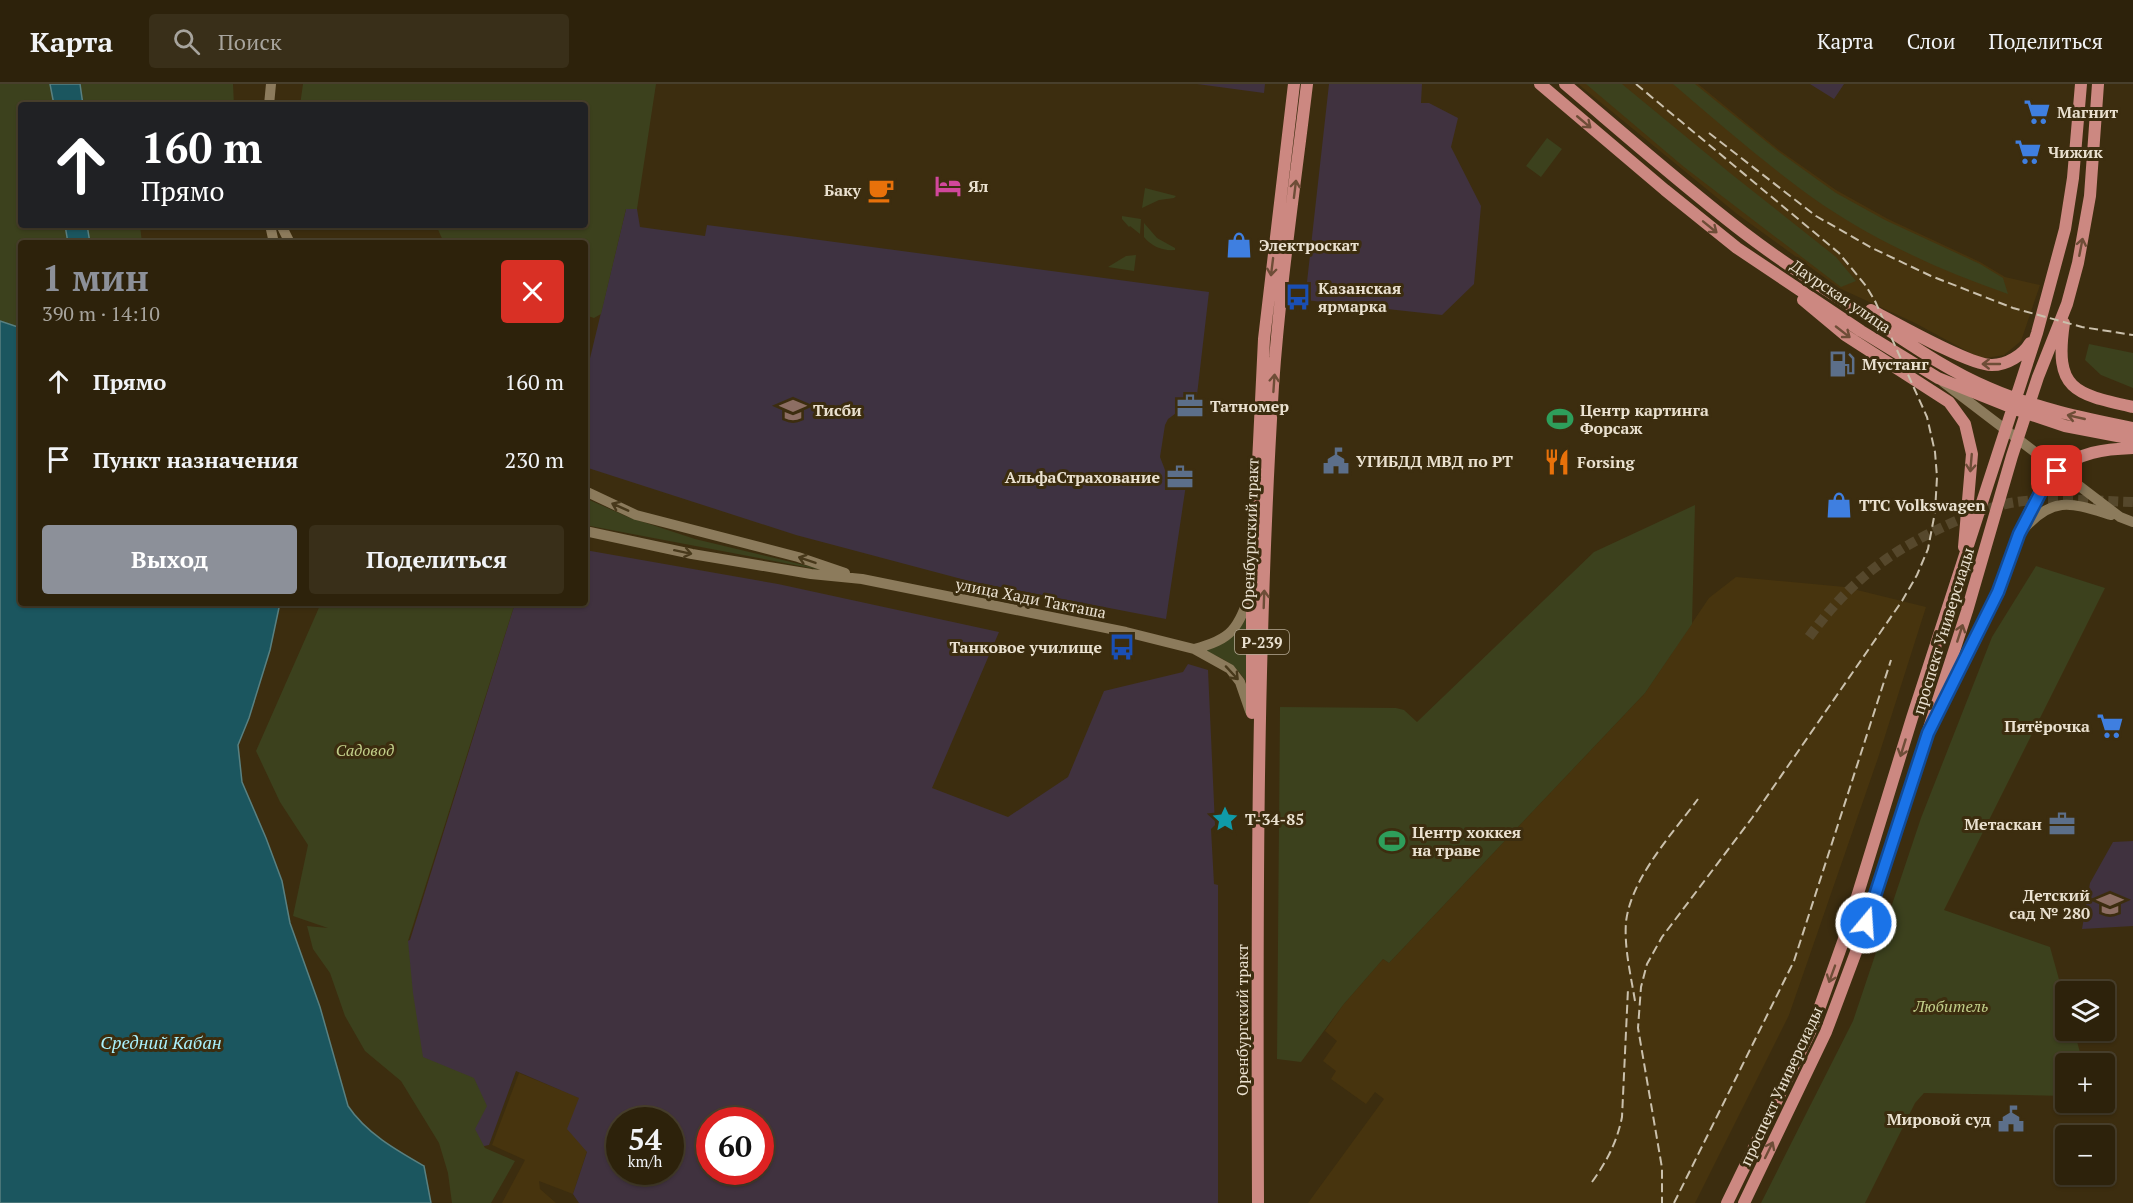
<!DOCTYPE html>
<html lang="ru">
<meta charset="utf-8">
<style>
:root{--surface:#2d220b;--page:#392f19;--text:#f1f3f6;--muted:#a7a49d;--line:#483f2c;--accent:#8c9099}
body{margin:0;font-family:"PT Serif",serif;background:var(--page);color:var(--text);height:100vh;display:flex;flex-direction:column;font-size:22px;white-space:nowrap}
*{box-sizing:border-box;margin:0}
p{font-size:20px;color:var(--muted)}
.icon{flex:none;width:33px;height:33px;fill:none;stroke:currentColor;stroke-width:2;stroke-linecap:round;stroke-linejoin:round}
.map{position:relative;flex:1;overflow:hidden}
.drawer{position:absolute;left:18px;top:156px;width:570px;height:366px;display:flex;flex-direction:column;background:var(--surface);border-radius:6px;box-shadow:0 2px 4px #0004,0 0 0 2px var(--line)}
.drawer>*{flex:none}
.guide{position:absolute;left:18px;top:18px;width:570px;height:126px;border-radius:6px;box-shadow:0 2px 4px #0004,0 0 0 2px var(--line);background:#202124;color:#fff;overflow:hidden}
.controls{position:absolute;left:2055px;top:897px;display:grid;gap:12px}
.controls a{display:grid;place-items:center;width:60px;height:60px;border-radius:6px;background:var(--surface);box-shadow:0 2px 4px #0004,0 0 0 2px var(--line);font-size:30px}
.speed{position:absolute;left:606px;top:1023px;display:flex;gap:12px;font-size:30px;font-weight:700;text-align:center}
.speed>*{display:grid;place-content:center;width:78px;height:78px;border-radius:50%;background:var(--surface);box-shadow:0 2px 4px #0004,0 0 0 2px var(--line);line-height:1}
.speed small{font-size:15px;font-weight:400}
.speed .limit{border:9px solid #d22;background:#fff;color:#111}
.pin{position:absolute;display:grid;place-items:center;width:51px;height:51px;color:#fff;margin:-26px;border-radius:12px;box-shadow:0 3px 9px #0006}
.me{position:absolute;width:66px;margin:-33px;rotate:18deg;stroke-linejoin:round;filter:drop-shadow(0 0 4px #0008)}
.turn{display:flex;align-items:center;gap:21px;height:126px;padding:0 24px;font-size:27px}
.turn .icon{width:78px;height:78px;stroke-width:2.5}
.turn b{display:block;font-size:42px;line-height:51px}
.round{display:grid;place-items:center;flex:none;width:63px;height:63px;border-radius:6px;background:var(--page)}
.overview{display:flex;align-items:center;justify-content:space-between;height:102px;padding:0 24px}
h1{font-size:36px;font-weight:600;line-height:45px;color:var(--accent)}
.primary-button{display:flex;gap:12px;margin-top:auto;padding:12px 24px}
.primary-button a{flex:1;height:69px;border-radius:6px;background:var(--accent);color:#fff;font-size:24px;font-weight:600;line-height:69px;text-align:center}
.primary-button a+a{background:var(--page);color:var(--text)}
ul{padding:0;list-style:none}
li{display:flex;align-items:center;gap:18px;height:78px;padding:0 24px}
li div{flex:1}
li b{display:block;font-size:22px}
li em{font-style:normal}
header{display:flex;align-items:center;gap:36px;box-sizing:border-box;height:84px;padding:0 30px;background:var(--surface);border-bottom:2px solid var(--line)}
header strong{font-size:28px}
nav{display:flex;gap:33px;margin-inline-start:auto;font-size:21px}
.search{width:420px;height:54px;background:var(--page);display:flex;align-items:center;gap:15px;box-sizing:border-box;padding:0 21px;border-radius:6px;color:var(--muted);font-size:22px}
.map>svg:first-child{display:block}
</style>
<header>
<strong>Карта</strong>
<div class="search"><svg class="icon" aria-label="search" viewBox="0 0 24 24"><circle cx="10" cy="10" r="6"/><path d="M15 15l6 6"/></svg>Поиск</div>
<nav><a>Карта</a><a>Слои</a><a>Поделиться</a></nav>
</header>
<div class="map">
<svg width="2133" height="1119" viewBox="0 0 2133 1119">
<rect width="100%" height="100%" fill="#3c2d0f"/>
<!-- commercial -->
<path fill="#3e3241" d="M626 125H637L640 143 705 152 707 141 1209 208 1195 328 1179 327 1168 335 1165 341 1160 373 1165 386 1174 392 1187 394 1166 535 969 497 796 451 585 383V295Z"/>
<!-- built -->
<path fill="#47340e" d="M1578 0H1698L1779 66 1836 106 1888 135 1980 178 2005 193 2040 201 2021 257 2004 271 1986 274 1978 273 1915 239 1839 204 1737 130Z
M1736 493 1845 503 1926 523 1878 674 1789 931 1695 1119H1308L1384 1015 1375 1008 1366 1020 1331 995 1336 987 1323 977 1337 957 1325 947 1343 921 1383 875 1389 879 1645 609 1709 514Z
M519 989 580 1014 587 1067 573 1110 539 1097 540 1105 556 1119H502L525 1076 492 1061Z"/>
<!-- education -->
<path fill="#40323f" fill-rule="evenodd" d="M1197 0H1265L1264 9Z
M1329 0H1422L1421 19H1429L1458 34 1451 63 1481 122 1474 200 1442 231 1305 216Z
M1810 0H1844L1834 15Z
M585 466 778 500 999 548 932 704 1008 733 1068 693 1104 607 1183 588 1188 580 1208 586 1215 741 1211 745 1214 800 1218 801V1119H579L573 1110 587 1068 567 1045 579 1014 516 987 489 1061 446 1070 387 864 410 856 515 519H585ZM620 1036H670V1088H620ZM710 1036H760V1088H710Z
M2133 757V842L2082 845 2090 799 2113 758Z"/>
<!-- green -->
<path fill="#3c411d" d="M0 0H50L54 21H21V141H65L68 159H21V244L0 237Z
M80 0H233L234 21H83Z
M303 0H656L637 125H626L601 230 594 234 585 231V159H444L436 141H585V21H300Z
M1586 0H1622L1730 89 1836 173 1856 197 1841 203 1684 83Z
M1673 0H1695L1779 68 1836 109 1885 136 1980 180 2003 194 2008 210C1944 188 1880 159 1823 121 1770 84 1722 42 1673 0Z
M1547 54 1562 65 1541 93 1526 82Z
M1145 104 1176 112 1174 114 1159 116 1142 124Z
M1122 132 1141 135 1140 150 1130 142 1129 143 1122 135Z
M1144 139 1157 154 1175 164V166C1163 167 1152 163 1144 153Z
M87 141H140L142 159H90Z
M1136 171 1134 187 1108 183 1126 172Z
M2089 260 2133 269V304L2101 291 2085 276Z
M585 414 628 433 695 455 837 489 585 441Z
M1695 421 1692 540 1645 609 1389 879 1383 875 1343 921 1301 978 1277 975 1280 623 1396 624 1404 626 1417 638 1594 468Z
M2036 482 2105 504 1944 826 2050 863 2065 917 2066 946 2074 947 2083 979 2066 980 2065 1012 1924 1009 1915 1019 1865 1119H1761L1853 937 1921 734 1992 553Z
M321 519H515L408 857 413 909 423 973 474 994 487 1022 475 1045 485 1064 515 1077 491 1119H452L448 1089 439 1059 401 997 365 967 345 932 330 889 313 865 307 842 328 844 293 832 308 761 280 718 256 667Z
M1246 528V598C1235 579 1221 573 1201 566 1229 559 1233 555 1246 528Z"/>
<!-- water -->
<path fill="#1b565f" stroke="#598081" stroke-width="1.5" d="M50 0H80L83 21H54Z
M65 141H87L90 159H68Z
M0 237 21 244V519H280L270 566 249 634 238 661 242 698 266 754 282 797 290 839 320 923 348 1022C366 1049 396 1066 424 1082L431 1119H0Z"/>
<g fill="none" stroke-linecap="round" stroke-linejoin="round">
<!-- minor-tunnel -->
<path stroke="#56482c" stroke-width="10" stroke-dasharray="10 5" stroke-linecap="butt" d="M1809 553C1847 501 1886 469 1945 442 1966 432 1987 424 2010 419 2050 412 2093 417 2133 418"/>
<!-- minor -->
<path stroke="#8c7b5c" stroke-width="10" d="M269 21 271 0
M270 141 274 159
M281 141 290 159
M1943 298 2120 433 2133 438
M585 407 636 431 798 473 845 489
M2023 446C2053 411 2072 419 2111 431
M585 447 692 470 811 490 862 495 1126 548 1194 565 1230 585 1240 598 1250 627
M1194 565C1233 555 1237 545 1251 508"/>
<!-- major -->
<path stroke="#cc8881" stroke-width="12" d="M1540 0 1665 106 1737 164 1861 247 1938 294 2023 328 2065 342 2133 355
M1565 0C1624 50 1682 101 1743 148 1782 178 1823 204 1864 230 1904 256 1944 285 1989 304 2035 324 2083 334 2133 344
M1803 216 1845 251 1949 318 1965 340 1972 370 1964 463
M1871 226C1894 238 1970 282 1992 281 2007 281 2023 271 2030 259
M2064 239C2054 306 2074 310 2133 323
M1946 613C1964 578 1983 543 1998 506 2012 473 2030 411 2056 388 2078 368 2105 365 2133 364
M1252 629V503L1264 255 1294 0
M1258 1119C1257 847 1256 574 1273 302 1280 201 1295 101 1307 0
M1727 1119 1813 942 1844 855 1912 634 2037 249 2065 145 2073 94 2081 0
M1744 1119 1826 948 1859 860 1967 527 2012 372 2038 293 2067 220 2078 179 2090 112 2098 0"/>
<!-- rail -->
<path stroke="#cac0ac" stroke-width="2" stroke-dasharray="9 4.5" stroke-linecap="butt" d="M1636 0 1839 169 1866 202 1875 217 1927 333 1935 368 1937 393 1935 428 1928 465 1917 491 1902 517 1752 734 1662 853 1647 880 1641 903 1638 944 1662 1084V1119
M1709 49 1816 132 1872 164 1931 192 2013 224 2082 243 2133 251
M1635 917C1631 892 1624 864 1626 838 1631 794 1673 749 1698 715
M1592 1098C1607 1077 1617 1058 1622 1033L1628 905
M1674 1119 1794 877 1891 576"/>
</g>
<!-- one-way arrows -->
<defs><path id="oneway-shaft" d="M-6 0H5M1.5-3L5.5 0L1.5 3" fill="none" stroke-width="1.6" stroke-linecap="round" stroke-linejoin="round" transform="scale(1.5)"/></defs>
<g stroke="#6e4d37">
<use href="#oneway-shaft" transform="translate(1584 38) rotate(40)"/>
<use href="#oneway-shaft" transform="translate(1295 105) rotate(-83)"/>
<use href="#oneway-shaft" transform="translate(1710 143) rotate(39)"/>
<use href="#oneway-shaft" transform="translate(2081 163) rotate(-79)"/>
<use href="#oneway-shaft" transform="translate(1272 183) rotate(97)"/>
<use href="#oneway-shaft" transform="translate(1843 248) rotate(38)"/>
<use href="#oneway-shaft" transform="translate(1991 280) rotate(-180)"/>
<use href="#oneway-shaft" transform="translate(1274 299) rotate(-86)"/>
<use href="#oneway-shaft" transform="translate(2076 333) rotate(-167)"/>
<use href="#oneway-shaft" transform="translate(1971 379) rotate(95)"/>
<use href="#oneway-shaft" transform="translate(1264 515) rotate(-88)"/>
<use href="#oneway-shaft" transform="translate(1960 549) rotate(-72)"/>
<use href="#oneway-shaft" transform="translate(1903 664) rotate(107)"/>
<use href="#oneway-shaft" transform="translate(1832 890) rotate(110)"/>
<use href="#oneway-shaft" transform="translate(1769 1066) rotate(-64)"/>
</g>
<g stroke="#48391b">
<use href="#oneway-shaft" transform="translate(620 423) rotate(-156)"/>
<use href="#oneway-shaft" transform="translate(683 468) rotate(12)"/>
<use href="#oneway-shaft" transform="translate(807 476) rotate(-161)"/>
<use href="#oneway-shaft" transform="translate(1232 589) rotate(47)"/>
</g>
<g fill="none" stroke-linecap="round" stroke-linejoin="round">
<!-- route casing -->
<g stroke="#114b97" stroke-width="15">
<path id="route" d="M1866 839 1928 649 1998 508 2019 450 2044 402 2057 387"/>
</g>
<!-- route -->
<use href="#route" stroke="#1a73e8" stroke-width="10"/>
</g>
<!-- icons -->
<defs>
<g id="supermarket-bare" transform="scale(2.07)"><path d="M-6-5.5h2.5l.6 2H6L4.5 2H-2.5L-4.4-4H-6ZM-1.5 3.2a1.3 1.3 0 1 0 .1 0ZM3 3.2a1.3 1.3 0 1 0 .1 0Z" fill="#3f7fe0" stroke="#3c2d0f" stroke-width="2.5" paint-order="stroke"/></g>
<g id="hotel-bare" transform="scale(2.07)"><path d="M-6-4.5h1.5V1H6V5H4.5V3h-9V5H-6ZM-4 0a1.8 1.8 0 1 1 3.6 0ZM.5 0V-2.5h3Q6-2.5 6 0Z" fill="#d1479c" stroke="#3c2d0f" stroke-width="2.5" paint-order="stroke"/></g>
<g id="cafe-bare" transform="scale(2.07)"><path d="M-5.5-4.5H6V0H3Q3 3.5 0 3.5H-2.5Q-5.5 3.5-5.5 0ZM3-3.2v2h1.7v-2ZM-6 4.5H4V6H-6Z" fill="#e8710a" stroke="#3c2d0f" stroke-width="2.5" paint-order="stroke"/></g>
<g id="shop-bare" transform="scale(2.07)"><path d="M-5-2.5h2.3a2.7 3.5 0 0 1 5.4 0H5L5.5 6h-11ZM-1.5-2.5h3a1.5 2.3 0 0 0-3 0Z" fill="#3f7fe0" stroke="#3c2d0f" stroke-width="2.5" paint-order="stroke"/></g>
<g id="bus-bare" transform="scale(2.07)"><path d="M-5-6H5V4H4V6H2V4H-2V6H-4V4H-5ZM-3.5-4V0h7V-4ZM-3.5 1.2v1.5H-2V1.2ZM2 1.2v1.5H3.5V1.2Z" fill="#1a4fb4" stroke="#3c2d0f" stroke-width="2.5" paint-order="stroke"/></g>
<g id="fuel-bare" transform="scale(2.07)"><path d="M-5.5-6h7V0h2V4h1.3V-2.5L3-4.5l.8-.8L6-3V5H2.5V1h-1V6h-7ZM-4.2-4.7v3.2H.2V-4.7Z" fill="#5c6f8a" stroke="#3c2d0f" stroke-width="2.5" paint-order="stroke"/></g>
<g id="office-bare" transform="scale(2.07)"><path d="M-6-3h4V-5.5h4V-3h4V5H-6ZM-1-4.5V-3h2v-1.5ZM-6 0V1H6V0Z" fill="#5c6f8a" stroke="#3c2d0f" stroke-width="2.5" paint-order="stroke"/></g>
<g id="university-bare" transform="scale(2.07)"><path d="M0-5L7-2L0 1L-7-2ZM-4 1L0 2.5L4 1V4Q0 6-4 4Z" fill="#8d6e63" stroke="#3c2d0f" stroke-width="2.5" paint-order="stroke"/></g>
<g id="stadium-bare" transform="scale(2.07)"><path d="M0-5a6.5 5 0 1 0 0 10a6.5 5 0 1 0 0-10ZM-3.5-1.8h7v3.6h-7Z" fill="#2e9e5b" stroke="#3c2d0f" stroke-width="2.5" paint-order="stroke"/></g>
<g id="civic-bare" transform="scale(2.07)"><path d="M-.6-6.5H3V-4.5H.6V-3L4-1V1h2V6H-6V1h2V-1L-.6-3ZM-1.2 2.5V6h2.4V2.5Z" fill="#5c6f8a" stroke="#3c2d0f" stroke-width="2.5" paint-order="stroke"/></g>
<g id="restaurant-bare" transform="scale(2.07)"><path d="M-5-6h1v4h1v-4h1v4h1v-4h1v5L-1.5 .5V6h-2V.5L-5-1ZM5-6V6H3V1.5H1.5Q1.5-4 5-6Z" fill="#e8710a" stroke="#3c2d0f" stroke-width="2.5" paint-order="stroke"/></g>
<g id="sight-bare" transform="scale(2.07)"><path d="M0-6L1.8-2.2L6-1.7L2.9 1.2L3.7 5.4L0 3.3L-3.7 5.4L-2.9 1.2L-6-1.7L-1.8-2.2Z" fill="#0f9aa8" stroke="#3c2d0f" stroke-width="2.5" paint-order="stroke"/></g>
<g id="school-bare" transform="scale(2.07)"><path d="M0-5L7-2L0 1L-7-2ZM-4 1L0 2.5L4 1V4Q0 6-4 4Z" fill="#8d6e63" stroke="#3c2d0f" stroke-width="2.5" paint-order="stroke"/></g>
</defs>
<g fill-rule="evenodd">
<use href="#supermarket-bare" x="2037" y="28"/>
<use href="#supermarket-bare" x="2028" y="68"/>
<use href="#hotel-bare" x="948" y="102"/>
<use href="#cafe-bare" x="881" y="106"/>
<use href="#shop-bare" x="1239" y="161"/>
<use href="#bus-bare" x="1298" y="213"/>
<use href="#fuel-bare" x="1842" y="280"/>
<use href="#office-bare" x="1190" y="322"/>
<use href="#university-bare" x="793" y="326"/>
<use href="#stadium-bare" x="1560" y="335"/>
<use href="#civic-bare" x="1336" y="377"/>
<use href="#restaurant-bare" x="1557" y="378"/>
<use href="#office-bare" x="1180" y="393"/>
<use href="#shop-bare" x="1839" y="421"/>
<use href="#bus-bare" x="1122" y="563"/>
<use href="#supermarket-bare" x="2110" y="642"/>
<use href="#sight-bare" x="1225" y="735"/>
<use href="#office-bare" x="2062" y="740"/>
<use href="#stadium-bare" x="1392" y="757"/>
<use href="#school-bare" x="2110" y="820"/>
<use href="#civic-bare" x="2011" y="1035"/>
</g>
<g text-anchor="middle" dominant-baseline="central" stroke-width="6" stroke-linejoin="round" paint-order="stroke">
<!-- shield labels -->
<rect fill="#3c2d0f" stroke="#b6ab96" stroke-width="1.5" x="1235" y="546" width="54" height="24" rx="4.5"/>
<g font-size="15" font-weight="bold" fill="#eae1d0">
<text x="1262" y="558">Р-239</text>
</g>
<!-- poi labels -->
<g font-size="16" font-weight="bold" fill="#eae1d0" stroke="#3c2d0f" text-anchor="start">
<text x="2057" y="28">Магнит</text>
<text x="2048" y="68">Чижик</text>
<text x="968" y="102">Ял</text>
<text x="861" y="106" text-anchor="end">Баку</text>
<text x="1259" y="161">Электроскат</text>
<text x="1318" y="204">Казанская<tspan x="1318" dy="18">ярмарка</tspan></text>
<text x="1862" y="280">Мустанг</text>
<text x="1210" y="322">Татномер</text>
<text x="813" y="326">Тисби</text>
<text x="1580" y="326">Центр картинга<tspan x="1580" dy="18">Форсаж</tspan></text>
<text x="1356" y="377">УГИБДД МВД по РТ</text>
<text x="1577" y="378">Forsing</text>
<text x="1160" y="393" text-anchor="end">АльфаСтрахование</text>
<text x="1859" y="421">ТТС Volkswagen</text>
<text x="1102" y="563" text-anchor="end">Танковое училище</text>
<text x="2090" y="642" text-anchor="end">Пятёрочка</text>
<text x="1245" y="735">T-34-85</text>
<text x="2042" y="740" text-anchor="end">Метаскан</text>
<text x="1412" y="748">Центр хоккея<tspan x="1412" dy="18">на траве</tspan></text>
<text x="2090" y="811" text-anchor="end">Детский<tspan x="2090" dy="18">сад № 280</tspan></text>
<text x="1991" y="1035" text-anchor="end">Мировой суд</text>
</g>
<!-- street labels -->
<g font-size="16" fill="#eae1d0" stroke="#3c2d0f">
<text transform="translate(1841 212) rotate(34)">Даурская улица</text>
<text transform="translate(1250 450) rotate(-88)">Оренбургский тракт</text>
<text transform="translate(1031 514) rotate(11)">улица Хади Такташа</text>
<text transform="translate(1943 547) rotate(-73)">проспект Универсиады</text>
<text transform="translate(1242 936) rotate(-90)">Оренбургский тракт</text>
<text transform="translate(1781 1002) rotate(-65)">проспект Универсиады</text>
</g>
<!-- park labels -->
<g font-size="16" font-style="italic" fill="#c2cf8a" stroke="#3c2d0f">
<text x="365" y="666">Садовод</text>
<text x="1951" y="922">Любитель</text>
</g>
<!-- water labels -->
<g font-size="18" font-style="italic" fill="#aaf2fe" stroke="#3c2d0f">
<text x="161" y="958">Средний Кабан</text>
</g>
</g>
</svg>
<div class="controls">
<a><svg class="icon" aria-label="layers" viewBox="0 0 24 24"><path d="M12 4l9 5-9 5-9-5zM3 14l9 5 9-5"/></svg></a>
<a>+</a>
<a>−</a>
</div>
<div class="speed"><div>54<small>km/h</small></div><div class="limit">60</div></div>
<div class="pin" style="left:2057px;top:387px;background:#d93025"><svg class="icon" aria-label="arrive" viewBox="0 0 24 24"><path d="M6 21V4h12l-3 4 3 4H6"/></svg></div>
<svg class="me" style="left:1866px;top:839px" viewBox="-20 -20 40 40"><circle r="17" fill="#1a73e8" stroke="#fff" stroke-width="3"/><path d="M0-11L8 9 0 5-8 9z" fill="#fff"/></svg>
<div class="guide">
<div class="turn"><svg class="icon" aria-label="ahead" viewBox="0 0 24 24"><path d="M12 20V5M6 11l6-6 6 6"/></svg><div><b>160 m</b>Прямо</div></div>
</div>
<section class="drawer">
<div class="overview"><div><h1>1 мин</h1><p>390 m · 14:10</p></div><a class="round" style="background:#d93025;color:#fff"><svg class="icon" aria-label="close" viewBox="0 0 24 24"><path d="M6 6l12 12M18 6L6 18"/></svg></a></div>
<ul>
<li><svg class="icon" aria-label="ahead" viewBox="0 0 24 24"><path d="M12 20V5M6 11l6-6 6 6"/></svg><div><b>Прямо</b></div><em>160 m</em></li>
<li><svg class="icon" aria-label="arrive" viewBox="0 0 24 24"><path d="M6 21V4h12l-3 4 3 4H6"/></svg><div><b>Пункт назначения</b></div><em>230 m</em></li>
</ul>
<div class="primary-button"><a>Выход</a><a>Поделиться</a></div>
</section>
</div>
